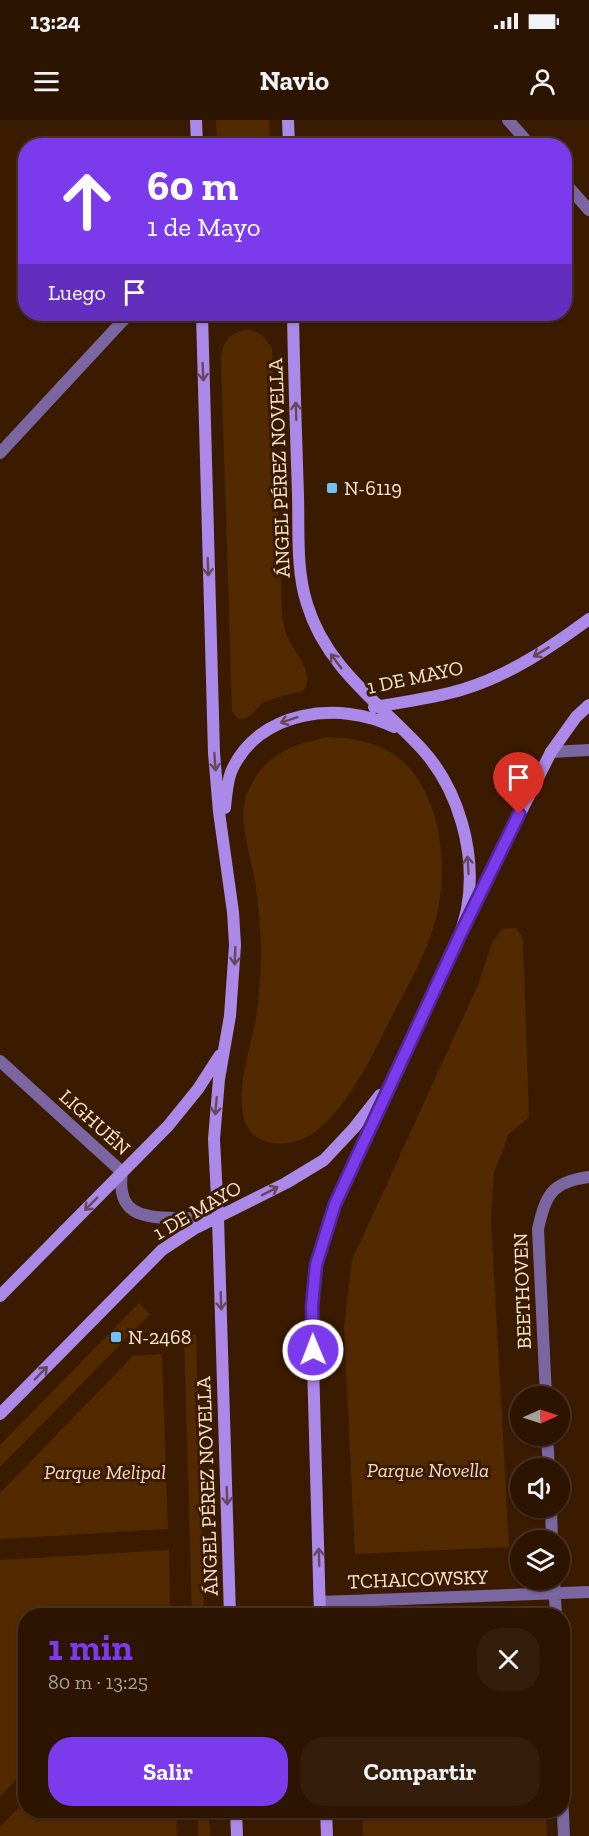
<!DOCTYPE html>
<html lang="es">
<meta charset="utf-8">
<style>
:root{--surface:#2c1400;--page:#341d0a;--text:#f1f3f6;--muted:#a69e99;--line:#483322;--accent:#7c3aed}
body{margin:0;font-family:"Zilla Slab",serif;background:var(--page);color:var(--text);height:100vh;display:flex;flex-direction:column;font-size:22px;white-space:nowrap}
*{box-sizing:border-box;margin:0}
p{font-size:20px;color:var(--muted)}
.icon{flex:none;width:33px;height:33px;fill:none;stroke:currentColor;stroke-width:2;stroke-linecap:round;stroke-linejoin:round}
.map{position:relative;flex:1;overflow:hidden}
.sheet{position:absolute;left:18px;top:1488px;width:552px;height:210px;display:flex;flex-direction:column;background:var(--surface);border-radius:24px;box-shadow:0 2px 4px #0004,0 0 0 2px var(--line)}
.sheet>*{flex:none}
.top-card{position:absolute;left:18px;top:18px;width:554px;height:183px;border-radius:24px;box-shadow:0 2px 4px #0004,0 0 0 2px var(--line);background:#7c3aed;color:#fff;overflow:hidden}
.needle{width:39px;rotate:87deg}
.tools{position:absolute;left:510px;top:1266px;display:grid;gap:12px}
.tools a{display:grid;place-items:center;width:60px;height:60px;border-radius:50%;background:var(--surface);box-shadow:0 2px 4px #0004,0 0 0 2px var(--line);font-size:30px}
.pin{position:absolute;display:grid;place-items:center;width:51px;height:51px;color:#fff;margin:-62px -26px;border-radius:50% 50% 50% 0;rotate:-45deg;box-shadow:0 0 6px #0007}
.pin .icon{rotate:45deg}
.me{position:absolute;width:66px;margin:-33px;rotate:359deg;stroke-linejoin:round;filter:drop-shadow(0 0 4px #0008)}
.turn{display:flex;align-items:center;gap:21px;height:126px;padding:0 30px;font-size:27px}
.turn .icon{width:78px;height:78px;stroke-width:2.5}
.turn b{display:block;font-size:42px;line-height:51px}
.then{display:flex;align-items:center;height:57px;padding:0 30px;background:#0003;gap:12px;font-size:22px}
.round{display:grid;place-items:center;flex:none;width:63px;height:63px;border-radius:24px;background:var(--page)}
.summary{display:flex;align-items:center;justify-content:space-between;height:102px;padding:0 30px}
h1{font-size:36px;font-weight:700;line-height:45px;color:var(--accent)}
.cta{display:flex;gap:12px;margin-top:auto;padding:12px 30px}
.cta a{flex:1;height:69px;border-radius:24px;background:var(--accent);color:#fff;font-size:24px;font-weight:700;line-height:69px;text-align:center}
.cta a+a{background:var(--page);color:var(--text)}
.status{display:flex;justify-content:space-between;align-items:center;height:42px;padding:0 30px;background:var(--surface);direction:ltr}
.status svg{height:16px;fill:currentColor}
header{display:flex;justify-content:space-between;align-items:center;height:78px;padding:0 30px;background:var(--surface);font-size:27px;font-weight:700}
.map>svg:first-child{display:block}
</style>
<div class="status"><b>13:24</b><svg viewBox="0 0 49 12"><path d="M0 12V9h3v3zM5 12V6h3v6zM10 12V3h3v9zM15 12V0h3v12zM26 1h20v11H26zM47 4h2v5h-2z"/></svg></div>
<header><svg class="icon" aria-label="menu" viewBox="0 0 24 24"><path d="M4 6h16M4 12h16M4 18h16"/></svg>Navio<svg class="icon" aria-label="person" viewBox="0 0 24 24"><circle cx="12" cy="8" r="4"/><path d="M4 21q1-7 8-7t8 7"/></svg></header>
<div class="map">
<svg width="589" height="1716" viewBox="0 0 589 1716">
<rect width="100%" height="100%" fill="#3b1b00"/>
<!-- green -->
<path fill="#532900" d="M216 0H269L270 25H217Z
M247 209 262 215 272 228 282 492C283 501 284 511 289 520 296 536 316 553 303 571 291 575 277 576 265 582 253 589 253 601 237 598L232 591 221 237C223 220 231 213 247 209Z
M328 617C353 618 379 622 400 639 443 676 450 753 434 805 424 839 405 871 389 902 372 937 345 992 312 1014 300 1022 282 1026 268 1022 223 1010 248 939 254 908 258 891 259 874 260 857 262 826 260 792 255 761 251 737 241 710 244 686 245 676 250 666 255 658 274 630 297 624 328 617Z
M516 808 523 818 529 997 509 1014 494 1052 491 1100 509 1427 355 1434 344 1208 352 1140 477 867 492 823 502 809Z
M139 1183 150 1194 0 1347V1325Z
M184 1215H196L204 1495H192Z
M162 1234 168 1409 0 1419V1373L133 1236Z
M169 1430 170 1494 169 1495 26 1496 25 1650 0 1677V1440Z
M25 1681 26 1690 176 1691 177 1716H0V1707Z
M198 1691H209L210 1716H198Z
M362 1691H546L547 1716H363Z"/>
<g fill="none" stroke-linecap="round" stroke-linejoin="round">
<!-- street -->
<path stroke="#7a66a1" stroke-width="12" d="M508 0 531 26
M564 62 589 90
M0 333 129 194
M551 632 589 630
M0 941 122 1052C116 1093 141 1098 175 1098 189 1098 204 1098 218 1098
M546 1276 538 1109C546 1075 551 1062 589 1057
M547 1316 549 1348
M551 1388 552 1420
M554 1460 556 1496
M320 1482 589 1472
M562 1673 564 1716"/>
<!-- secondary -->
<path stroke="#ab89e9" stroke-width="12" d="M196 0 197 26
M288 0 289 26
M202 194 214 633 219 692 233 792 235 825 230 896 219 959 214 1019 218 1098 230 1496
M293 194C294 254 296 315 298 375 299 411 296 450 307 484 326 547 378 582 421 628 459 669 477 734 467 789 465 798 462 807 460 815L328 1102 316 1145 314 1164 312 1207 320 1496
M374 587C404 582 435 578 464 569 510 555 551 527 589 499
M225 688C226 677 227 663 231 652 257 590 340 580 394 607
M469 795 551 632 576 597 589 585
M0 1176 168 1006 198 969 220 935
M0 1294 162 1130 194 1109 286 1063 324 1040 354 1008 380 975
M236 1690 237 1716
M326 1690 327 1716"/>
</g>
<!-- one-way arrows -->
<defs><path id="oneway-shaft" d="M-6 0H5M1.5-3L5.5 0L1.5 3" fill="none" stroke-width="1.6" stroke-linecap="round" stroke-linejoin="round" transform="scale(1.5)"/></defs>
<g stroke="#68475d">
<use href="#oneway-shaft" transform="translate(203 252) rotate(88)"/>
<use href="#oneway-shaft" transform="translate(296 291) rotate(-92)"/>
<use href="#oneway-shaft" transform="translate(208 447) rotate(88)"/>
<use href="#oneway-shaft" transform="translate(541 532) rotate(149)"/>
<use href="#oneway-shaft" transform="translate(336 541) rotate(-126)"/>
<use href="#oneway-shaft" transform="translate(289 600) rotate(162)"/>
<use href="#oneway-shaft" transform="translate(215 642) rotate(86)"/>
<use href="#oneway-shaft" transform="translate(468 745) rotate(-93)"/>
<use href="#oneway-shaft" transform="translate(235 836) rotate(92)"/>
<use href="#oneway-shaft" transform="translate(216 986) rotate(95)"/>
<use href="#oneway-shaft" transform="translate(270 1071) rotate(-27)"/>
<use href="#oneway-shaft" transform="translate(91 1084) rotate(135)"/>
<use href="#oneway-shaft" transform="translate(221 1181) rotate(88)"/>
<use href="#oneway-shaft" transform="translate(41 1253) rotate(-46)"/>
<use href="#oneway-shaft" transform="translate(227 1376) rotate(88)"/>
<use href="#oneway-shaft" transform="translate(319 1437) rotate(-92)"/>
</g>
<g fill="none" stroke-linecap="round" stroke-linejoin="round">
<!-- route casing -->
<g stroke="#51269a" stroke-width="15">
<path id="route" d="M313 1230 312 1186 316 1145 335 1084 460 815 519 694"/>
</g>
<!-- route -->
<use href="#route" stroke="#7c3aed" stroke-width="10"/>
</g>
<!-- markers -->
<g fill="#71c1f5" stroke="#3b1b00" stroke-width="2">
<rect x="326" y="362" width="12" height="12" rx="3"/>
<rect x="110" y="1211" width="12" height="12" rx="3"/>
</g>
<g text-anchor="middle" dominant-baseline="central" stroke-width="6" stroke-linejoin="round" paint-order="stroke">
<!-- street labels -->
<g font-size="20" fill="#fde7d6" stroke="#3b1b00">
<text transform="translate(279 348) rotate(-92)">ÁNGEL PÉREZ NOVELLA</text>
<text transform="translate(415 557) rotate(-12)">1 DE MAYO</text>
<text transform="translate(95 1002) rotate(42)">LIGHUÉN</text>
<text transform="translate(197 1090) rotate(-30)">1 DE MAYO</text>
<text transform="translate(522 1171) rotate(-92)">BEETHOVEN</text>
<text transform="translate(207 1366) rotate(-92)">ÁNGEL PÉREZ NOVELLA</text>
<text transform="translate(418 1459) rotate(-2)">TCHAICOWSKY</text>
</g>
<!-- poi labels -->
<g font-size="20" fill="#fde7d6" stroke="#3b1b00" text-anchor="start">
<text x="344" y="368">N-6119</text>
<text x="128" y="1217">N-2468</text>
</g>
<!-- park labels -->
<g font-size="20" font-style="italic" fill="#f3dbca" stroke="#3b1b00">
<text x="428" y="1350">Parque Novella</text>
<text x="105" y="1352">Parque Melipal</text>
</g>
</g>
</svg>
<div class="tools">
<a><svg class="needle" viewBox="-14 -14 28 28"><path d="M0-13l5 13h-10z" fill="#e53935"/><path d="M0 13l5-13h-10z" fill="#a69e99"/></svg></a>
<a><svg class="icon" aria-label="sound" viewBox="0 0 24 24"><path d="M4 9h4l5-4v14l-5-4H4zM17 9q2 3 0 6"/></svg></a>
<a><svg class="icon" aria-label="layers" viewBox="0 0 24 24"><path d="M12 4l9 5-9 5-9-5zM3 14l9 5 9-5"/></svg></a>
</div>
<div class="pin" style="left:519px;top:694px;background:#d93025"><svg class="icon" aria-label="arrive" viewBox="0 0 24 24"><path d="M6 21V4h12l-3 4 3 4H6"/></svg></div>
<svg class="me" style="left:313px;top:1230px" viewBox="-20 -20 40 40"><circle r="17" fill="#7c3aed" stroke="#fff" stroke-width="3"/><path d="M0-11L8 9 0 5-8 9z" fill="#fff"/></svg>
<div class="top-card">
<div class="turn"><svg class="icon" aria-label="ahead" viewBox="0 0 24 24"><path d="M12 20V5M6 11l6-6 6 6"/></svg><div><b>60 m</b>1 de Mayo</div></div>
<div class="then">Luego<svg class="icon" aria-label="arrive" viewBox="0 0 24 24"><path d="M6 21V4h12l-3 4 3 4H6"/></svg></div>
</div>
<section class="sheet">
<div class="summary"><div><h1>1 min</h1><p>80 m · 13:25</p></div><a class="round"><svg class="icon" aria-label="close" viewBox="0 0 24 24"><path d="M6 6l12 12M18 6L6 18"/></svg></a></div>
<div class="cta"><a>Salir</a><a>Compartir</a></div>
</section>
</div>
